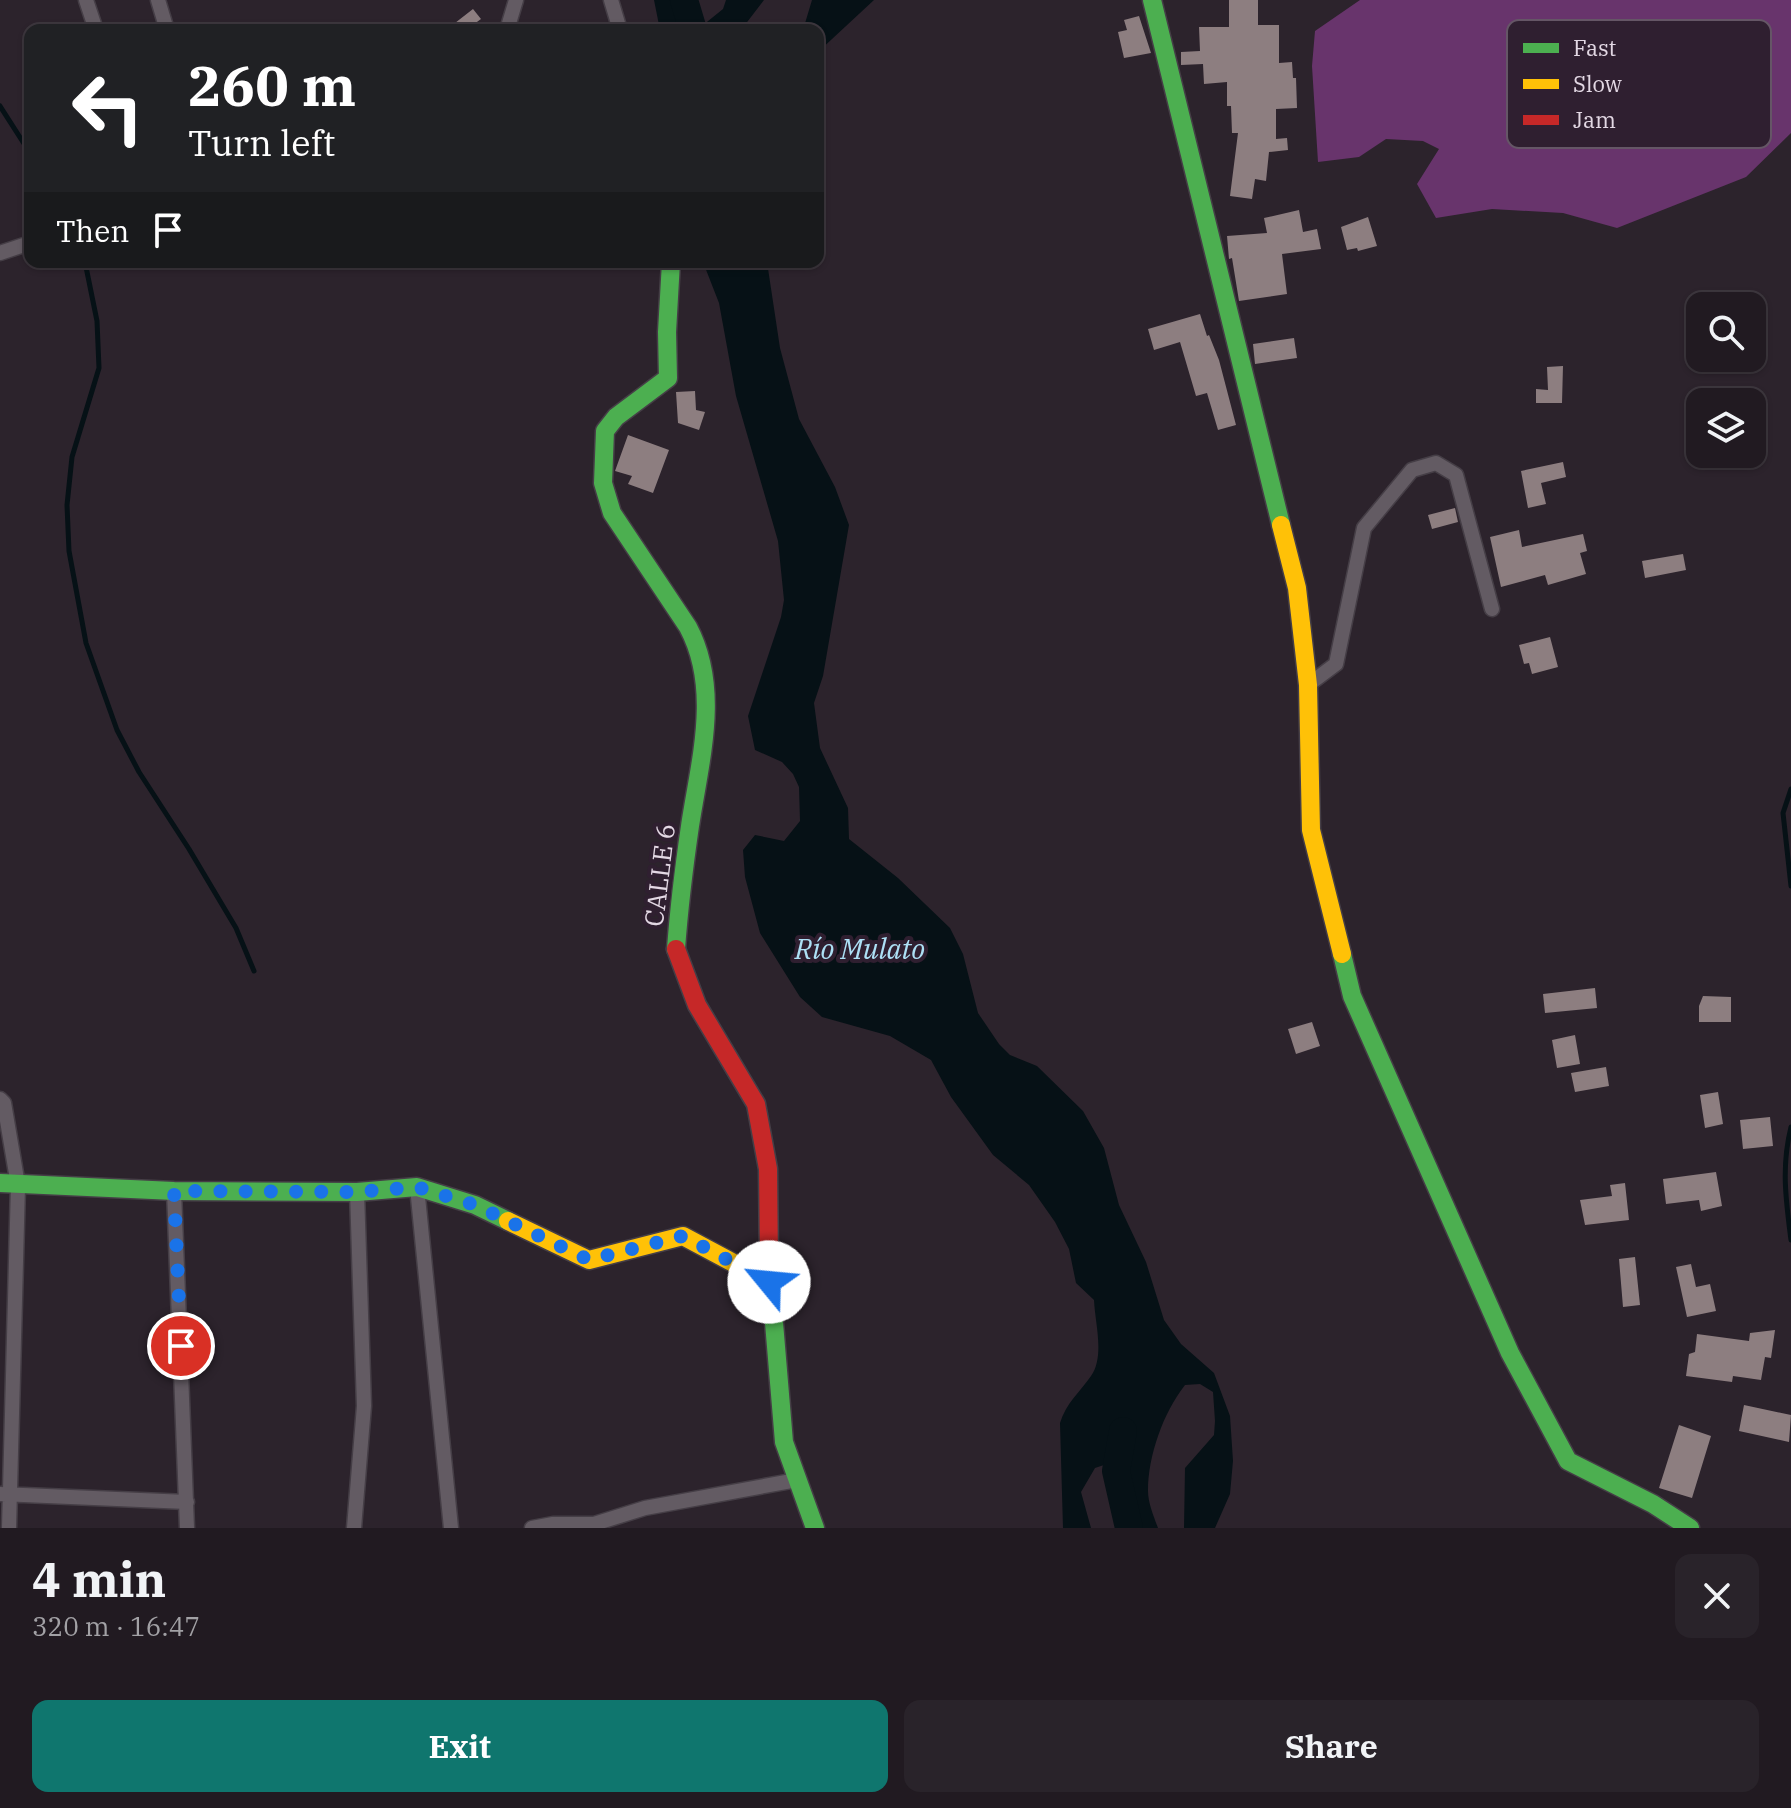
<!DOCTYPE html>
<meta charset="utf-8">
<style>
:root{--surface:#211a21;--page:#29232a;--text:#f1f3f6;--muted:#a2a1a5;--line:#3e383f;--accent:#0f766e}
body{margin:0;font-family:"IBM Plex Serif",serif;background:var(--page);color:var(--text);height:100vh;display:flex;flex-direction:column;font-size:30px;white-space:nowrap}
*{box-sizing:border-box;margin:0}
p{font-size:26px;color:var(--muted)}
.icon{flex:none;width:44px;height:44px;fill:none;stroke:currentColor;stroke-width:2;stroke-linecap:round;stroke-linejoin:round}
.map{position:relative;height:1528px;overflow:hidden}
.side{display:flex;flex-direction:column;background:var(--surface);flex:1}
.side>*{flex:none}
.guide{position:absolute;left:24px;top:24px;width:800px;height:244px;border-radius:16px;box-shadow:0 2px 6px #0004,0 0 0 2px var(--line);background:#202124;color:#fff;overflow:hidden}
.buttons{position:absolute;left:1686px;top:292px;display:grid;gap:16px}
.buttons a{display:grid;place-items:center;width:80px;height:80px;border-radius:16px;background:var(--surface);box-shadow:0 2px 6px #0004,0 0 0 2px var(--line);font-size:40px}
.pin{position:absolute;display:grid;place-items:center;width:68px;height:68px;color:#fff;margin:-34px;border:4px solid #fff;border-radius:50%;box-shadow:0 2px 8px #0007}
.me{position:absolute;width:88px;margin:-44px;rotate:298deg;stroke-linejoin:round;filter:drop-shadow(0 0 6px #0008)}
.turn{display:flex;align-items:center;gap:28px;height:168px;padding:0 32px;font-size:36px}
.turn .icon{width:104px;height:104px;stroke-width:2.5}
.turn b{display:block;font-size:56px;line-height:68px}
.then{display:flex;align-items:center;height:76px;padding:0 32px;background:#0003;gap:16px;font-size:30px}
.round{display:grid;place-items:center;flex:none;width:84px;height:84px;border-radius:16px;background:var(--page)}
.summary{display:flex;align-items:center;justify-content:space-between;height:136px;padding:0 32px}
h1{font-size:48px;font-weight:800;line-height:60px}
.primary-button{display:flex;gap:16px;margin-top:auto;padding:16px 32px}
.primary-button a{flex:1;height:92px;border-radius:16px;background:var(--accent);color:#fff;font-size:32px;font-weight:800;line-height:92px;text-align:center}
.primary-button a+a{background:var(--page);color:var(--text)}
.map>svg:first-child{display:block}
</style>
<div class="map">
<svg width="1791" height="1528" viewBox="0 0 1791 1528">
<rect width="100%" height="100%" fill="#2c232c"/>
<!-- forest -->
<path fill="#68346c" d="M1360 0H1791V133L1746 177 1617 228 1563 213 1492 209 1436 218 1417 184 1439 149 1423 141 1386 139 1359 157 1318 162 1312 66 1315 31Z"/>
<!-- water -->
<path fill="#061116" d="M654 0H674L692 30H660Z
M726 0H764L741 30H697L723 9Z
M812 0H874L818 52V30H803Z
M703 262H767L780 348 799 419 835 487 849 525 823 676 814 703 820 748 848 808 849 839 898 878 950 928 963 954 978 1013 999 1044 1010 1055 1037 1066 1083 1111 1104 1148 1119 1205 1146 1262 1164 1320 1181 1344 1214 1373 1230 1416 1233 1461 1230 1494 1215 1528H1184L1185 1468 1214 1435 1215 1421 1213 1392 1200 1384 1185 1385C1163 1413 1148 1456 1148 1491 1148 1503 1154 1517 1158 1528H1135L1121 1471 1107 1464 1095 1468 1081 1492 1091 1528H1063L1060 1423C1066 1403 1080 1392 1091 1376 1105 1356 1095 1323 1094 1300L1076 1283 1069 1249 1055 1222 1029 1185 993 1155 951 1097 931 1060 890 1036 822 1017 800 997 760 933 745 877 743 850 755 835 784 841 800 821 799 787 793 774 782 762 755 750 748 716 781 617 784 600 778 541 736 396 719 303Z"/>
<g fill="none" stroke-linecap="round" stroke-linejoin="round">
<!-- stream -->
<path stroke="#061116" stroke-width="5" d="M0 106 30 153
M85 262 97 321 99 368 72 457 67 505 69 551 86 643 117 730 139 772 189 849 236 928 254 971
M1791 789 1783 813 1791 886
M1791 1127C1781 1167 1786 1201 1791 1240"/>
<!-- river -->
<path stroke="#061116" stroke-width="28" d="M684 0 693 30
M1123 1431 1116 1471 1129 1528"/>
</g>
<!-- building -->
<path fill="#8d7e80" d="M1229 0H1258V25H1279V63L1292 62 1293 78H1296L1297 108 1276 109V139L1287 138 1288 150 1269 152 1266 181 1255 179 1252 199 1230 196 1238 133H1232L1231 106H1227V82L1204 84 1203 64 1181 65V52L1200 51 1199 27H1229Z
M473 9 481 19 466 30H446Z
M1139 16 1151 53 1124 58 1118 32 1127 30 1124 20Z
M1299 210 1303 232 1317 229 1321 249 1282 254 1287 294 1239 301 1232 258 1229 259 1227 236 1267 233 1264 218Z
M1368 217 1377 246 1358 251 1357 248 1347 250 1341 227Z
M1200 314 1207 336 1209 335 1219 360 1236 425 1218 430 1207 393 1196 396 1180 342 1154 350 1148 329Z
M1294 338 1297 358 1255 364 1253 344Z
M1563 366 1562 403H1536V389L1548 390 1547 367Z
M695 391 696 410 705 412 699 430 678 423 676 392Z
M628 435 669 450 653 493 628 484 632 476 615 471Z
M1563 462 1566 477 1541 483 1546 504 1528 508 1521 471Z
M1455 508 1458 522 1432 529 1428 515Z
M1519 530 1522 547 1583 534 1587 551 1580 553 1586 574 1548 585 1545 575 1501 587 1490 537Z
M1683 554 1686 570 1645 578 1642 561Z
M1550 637 1558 667 1532 674 1529 663 1524 664 1519 645Z
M1595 988 1597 1008 1545 1013 1543 994Z
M1703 996 1731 997V1022H1699V1006Z
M1312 1022 1320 1046 1296 1054 1288 1029Z
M1575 1035 1580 1064 1557 1068 1552 1040Z
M1606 1067 1609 1086 1575 1092 1571 1073Z
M1718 1092 1723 1124 1705 1128 1700 1095Z
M1770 1117 1773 1146 1743 1149 1740 1120Z
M1716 1172 1722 1206 1701 1211 1699 1200 1666 1204 1663 1179Z
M1625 1183 1629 1220 1585 1225 1580 1200 1612 1196 1610 1185Z
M1635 1257 1640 1305 1623 1307 1619 1259Z
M1691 1264 1696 1287 1710 1284 1716 1311 1687 1317 1676 1267Z
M1775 1330 1771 1358 1765 1357 1761 1380 1733 1376 1732 1382 1686 1376 1689 1354 1695 1352 1697 1334 1749 1341 1750 1333Z
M1744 1405 1791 1415 1789 1442 1739 1431Z
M1679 1425 1711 1436 1692 1498 1659 1488Z"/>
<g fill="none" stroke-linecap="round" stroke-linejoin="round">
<!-- street casing -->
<g stroke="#453e46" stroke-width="17">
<path id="street" d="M86 0 96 30
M158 0 167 30
M611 0 620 30
M507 30 516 0
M0 253 30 243
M1308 685 1336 664 1364 528 1412 470 1436 463 1456 475 1492 609
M0 1099 4 1103 18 1185 9 1528
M417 1187 451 1528
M174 1191 187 1528
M0 1494 187 1502
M354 1528 364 1406 357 1192
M532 1528 553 1524H594L645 1508 797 1480"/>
</g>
<!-- fast casing -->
<g stroke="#453e46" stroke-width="21">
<path id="fast" d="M1152 0 1281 525
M671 262 667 332 668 378 616 417 605 431 603 483 612 513 688 627C721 689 700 760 690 826 684 867 679 908 676 949
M1342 954 1352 996 1510 1353 1568 1461 1653 1504 1690 1528
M0 1183 174 1191 357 1192 417 1187 475 1205 508 1221
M769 1263 784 1442 815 1528"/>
</g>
<!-- slow casing -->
<g stroke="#453e46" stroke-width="21">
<path id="slow" d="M1281 525 1297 588 1308 685 1311 830 1342 954
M508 1221 589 1260 683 1236 769 1282"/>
</g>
<!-- jam casing -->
<g stroke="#453e46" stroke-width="21">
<path id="jam" d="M676 949 697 1005 756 1104 768 1169 769 1263"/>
</g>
<!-- street -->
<use href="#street" stroke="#635b63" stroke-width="14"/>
<!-- fast -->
<use href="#fast" stroke="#4caf50" stroke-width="18"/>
<!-- slow -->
<use href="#slow" stroke="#ffc107" stroke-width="18"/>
<!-- jam -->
<use href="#jam" stroke="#c62828" stroke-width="18"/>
</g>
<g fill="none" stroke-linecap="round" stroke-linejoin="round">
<!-- route -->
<path stroke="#1a73e8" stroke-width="14" stroke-dasharray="0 25.2" d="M181 1346 174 1191 357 1192 417 1187 475 1205 589 1260 683 1236 769 1282"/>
</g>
<g text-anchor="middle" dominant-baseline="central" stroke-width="8" stroke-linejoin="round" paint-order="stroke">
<!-- street labels -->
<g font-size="26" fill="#e3d8e4" stroke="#2f1f30">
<text transform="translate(659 875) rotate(-83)">CALLE 6</text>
</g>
<!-- water labels -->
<g font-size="28" font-style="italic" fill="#ade0f5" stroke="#2f1f30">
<text x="860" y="948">Río Mulato</text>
</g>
</g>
<!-- legend -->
<rect x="1507" y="20" width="264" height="128" rx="12" fill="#2f1f30" stroke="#655666" stroke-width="2"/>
<rect x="1523" y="43" width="36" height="10" fill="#4caf50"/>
<rect x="1523" y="79" width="36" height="10" fill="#ffc107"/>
<rect x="1523" y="115" width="36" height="10" fill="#c62828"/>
<g font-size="22" fill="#e3d8e4">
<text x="1573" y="56">Fast</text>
<text x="1573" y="92">Slow</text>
<text x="1573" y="128">Jam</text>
</g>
</svg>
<div class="buttons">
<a><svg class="icon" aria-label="search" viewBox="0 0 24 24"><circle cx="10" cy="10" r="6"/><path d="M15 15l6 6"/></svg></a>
<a><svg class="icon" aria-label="layers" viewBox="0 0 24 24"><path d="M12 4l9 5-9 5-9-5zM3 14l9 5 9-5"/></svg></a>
</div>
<div class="pin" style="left:181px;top:1346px;background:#d93025"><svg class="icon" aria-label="arrive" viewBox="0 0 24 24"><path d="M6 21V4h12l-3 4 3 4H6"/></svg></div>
<svg class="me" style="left:769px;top:1282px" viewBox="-20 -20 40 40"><circle r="19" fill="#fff"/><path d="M0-13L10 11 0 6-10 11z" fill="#1a73e8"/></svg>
<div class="guide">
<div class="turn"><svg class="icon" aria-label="left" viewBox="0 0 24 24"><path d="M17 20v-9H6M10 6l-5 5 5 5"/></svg><div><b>260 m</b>Turn left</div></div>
<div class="then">Then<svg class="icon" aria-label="arrive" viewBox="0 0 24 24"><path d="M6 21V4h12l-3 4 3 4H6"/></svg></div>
</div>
</div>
<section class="side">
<div class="summary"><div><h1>4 min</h1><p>320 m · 16:47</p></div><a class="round"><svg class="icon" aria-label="close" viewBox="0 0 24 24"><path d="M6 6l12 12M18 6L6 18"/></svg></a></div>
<div class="primary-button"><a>Exit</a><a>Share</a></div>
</section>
